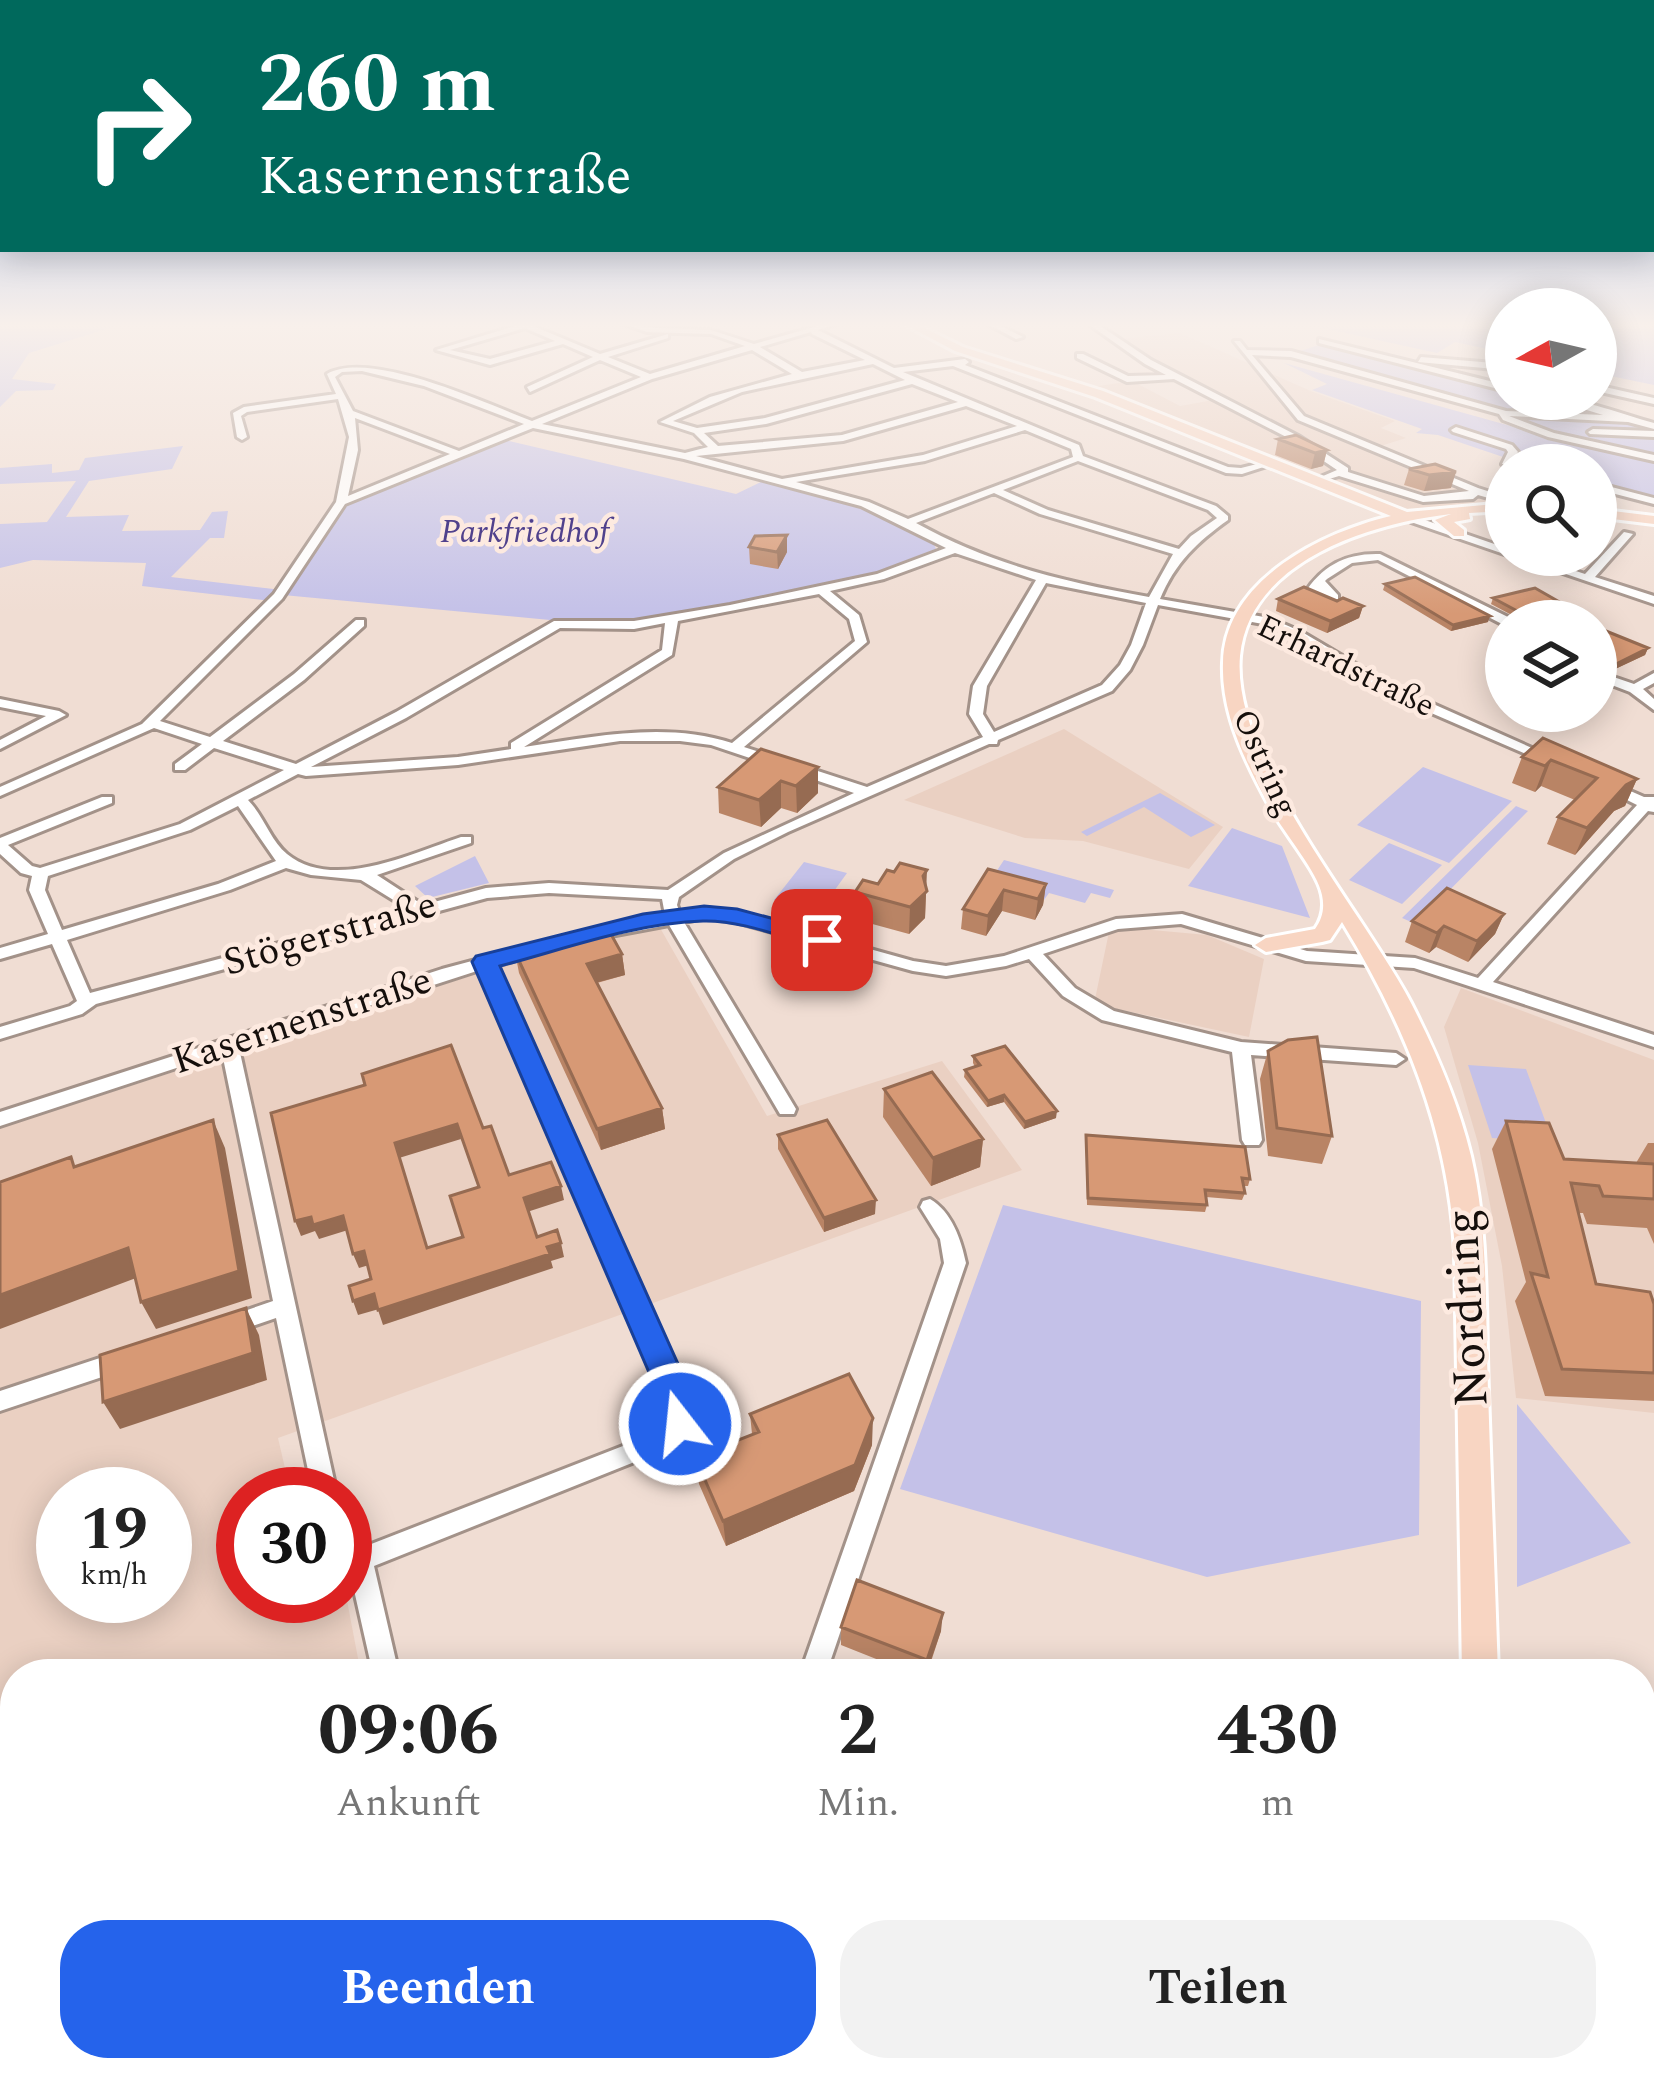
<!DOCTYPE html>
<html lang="de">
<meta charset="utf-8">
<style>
:root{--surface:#fff;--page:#f2f2f2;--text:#222;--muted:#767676;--accent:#2563eb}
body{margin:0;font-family:Spectral,serif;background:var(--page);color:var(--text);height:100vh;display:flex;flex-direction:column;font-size:45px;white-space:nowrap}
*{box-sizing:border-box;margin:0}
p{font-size:39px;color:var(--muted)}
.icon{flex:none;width:66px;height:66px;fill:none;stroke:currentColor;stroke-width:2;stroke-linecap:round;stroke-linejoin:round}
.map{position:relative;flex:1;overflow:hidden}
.side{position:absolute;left:0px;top:1659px;width:1656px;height:423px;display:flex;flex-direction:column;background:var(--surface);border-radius:48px 48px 0 0;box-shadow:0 6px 30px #0003}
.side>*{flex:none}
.top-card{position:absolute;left:0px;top:0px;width:1656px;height:252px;box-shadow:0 6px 30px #0003;background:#00695c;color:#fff;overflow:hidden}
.needle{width:78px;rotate:262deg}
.controls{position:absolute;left:1485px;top:288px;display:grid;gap:24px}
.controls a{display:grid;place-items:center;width:132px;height:132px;border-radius:50%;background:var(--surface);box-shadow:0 6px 30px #0003;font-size:60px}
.speed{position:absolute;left:36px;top:1467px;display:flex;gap:24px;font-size:60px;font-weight:700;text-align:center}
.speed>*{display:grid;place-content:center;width:156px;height:156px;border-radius:50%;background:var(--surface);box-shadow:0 6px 30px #0003;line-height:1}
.speed small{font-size:30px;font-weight:400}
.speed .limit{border:18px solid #d22;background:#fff;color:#111}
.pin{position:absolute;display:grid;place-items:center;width:102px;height:102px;color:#fff;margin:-51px;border-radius:24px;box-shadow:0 6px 18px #0006}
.me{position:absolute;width:132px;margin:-66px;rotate:344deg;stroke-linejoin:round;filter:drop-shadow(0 0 9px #0008)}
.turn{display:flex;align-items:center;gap:42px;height:252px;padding:0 60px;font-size:54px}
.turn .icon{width:156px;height:156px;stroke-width:2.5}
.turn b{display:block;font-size:84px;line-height:102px}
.eta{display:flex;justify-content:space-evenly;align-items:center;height:204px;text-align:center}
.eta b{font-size:72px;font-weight:700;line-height:84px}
.button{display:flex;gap:24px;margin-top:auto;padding:24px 60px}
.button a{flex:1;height:138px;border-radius:48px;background:var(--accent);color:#fff;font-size:48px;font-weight:700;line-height:138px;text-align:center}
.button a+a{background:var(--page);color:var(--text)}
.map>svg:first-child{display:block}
</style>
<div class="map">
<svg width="1654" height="2081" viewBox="0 0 1654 2081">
<rect width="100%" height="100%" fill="#f0ddd3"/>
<!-- built -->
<path fill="#ead0c2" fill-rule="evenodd" d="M1180 333 1313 392 1395 421 1381 428 1406 438 1368 450 1495 504 1404 509 1218 440 1092 387 1132 381 1180 406 1225 398 1120 339Z
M1064 729 1223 827 1189 869 1083 841 1025 838 904 800Z
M659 926 767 1116 942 1061 1022 1170 278 1438 291 1494H243V1596H345V1590L361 1674H15V1870L0 1848V1128L544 952ZM63 1494H165V1596H63Z
M1130 928 1207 935 1264 959 1249 1037 1094 1004 1109 932Z
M1461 988 1654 1060V1413L1516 1398 1502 1266 1478 1143 1444 1027Z"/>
<!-- green -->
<path fill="#c4c1e8" d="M0 323H126L29 353 12 379 56 384 53 390 16 391 0 407Z
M1300 323H1506V353L1455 342 1437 353Z
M1596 323H1654V385L1596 373Z
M1322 344 1506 390V399H1543L1618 418 1504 411 1294 353Z
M1284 363 1583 446 1654 461V498L1596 483V465H1527L1438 435 1416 433 1422 429 1312 390 1327 384Z
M1510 417 1633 422 1654 429V455L1571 438Z
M505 440 736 494 765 480 881 514 933 542 936 549 866 576 670 615 627 619 550 620 283 595 341 508Z
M183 446 172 469 89 481 66 517 129 515 122 531 200 530 212 512 228 511 224 538H210L171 577 282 590 272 601 142 586 146 563 33 560 0 568V524L47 522 76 481 0 484V468L52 464V473L79 470 85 458Z
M1423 767 1512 801 1449 863 1357 825Z
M1160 793 1215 825 1191 837 1144 807 1087 836 1081 832Z
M1516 806 1528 811 1416 924 1402 918Z
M1232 828 1282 846 1310 918 1188 886Z
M1389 843 1442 865 1402 904 1349 880Z
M475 856 489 883 428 898 415 886Z
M1004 860 1114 890 1110 898 1091 893 1085 903 1049 893 1044 900 988 884Z
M804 862 847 873 819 912 774 900Z
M1468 1065 1526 1069 1553 1142 1492 1138Z
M1003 1205 1421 1301 1419 1535 1207 1577 900 1489Z
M1517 1404 1631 1543 1517 1587Z"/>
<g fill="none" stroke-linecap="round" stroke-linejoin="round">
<!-- minor casing -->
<g stroke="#a39289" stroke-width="6">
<path id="minor" d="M516 323H526L600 354 668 334V338L608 357 650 374 745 346 711 334 647 332 621 323 657 328 711 330 754 344 828 323H839L818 330 894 368 965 359 969 362 965 365 1228 467 1241 468 1273 460V464L1242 474 1226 473 953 366 903 372 1079 445 1083 456 1216 506 1228 516V520C1197 542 1175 563 1160 599L1270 618 1302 632 1395 687 1559 760 1557 763H1547L1385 693 1294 638 1263 624 1158 605 1143 645 1130 670 1112 691 998 740 997 744H989L788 832 734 859 679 897 677 905 680 913 704 908 737 912 913 961 946 966 1004 956 1116 919 1182 914 1307 951 1415 958 1478 978 1637 805 1605 789V783L1610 782 1644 797H1654V812L1648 811 1493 982 1654 1035V1047L1414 968 1306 961 1181 924 1118 929 1043 954 1075 988 1114 1011 1241 1042 1396 1053 1405 1059 1396 1065 1251 1055 1262 1140 1259 1145H1245L1242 1140 1232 1052 1102 1020 1063 996 1029 959 1006 966 946 976 913 971 736 922 704 918 684 922 796 1109 794 1114H780L669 925 589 940 581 935 589 930 665 915 662 899 549 893 487 898 96 1004 82 1014 0 1039V1027L70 1006 77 1001 52 944 0 959V948L48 934 29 890 32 876 21 873 0 854V838L102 797H112V803L8 845 32 866 40 868 180 824 284 770 214 748 185 770H175V764L202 744 154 728 0 796V787L142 724 274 594 336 502 349 437 338 399 247 412 241 416 247 437 242 440 237 437 233 413 244 407 336 394 327 374C370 349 487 404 532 421L641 377 600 360 530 392 527 387 593 357 563 344 490 365 436 350 518 325ZM525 328 555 341 490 359 450 350ZM811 332 812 334 865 360 802 372 760 347ZM752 350 792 374 710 397 660 422 694 433 708 447 685 453 542 424 652 379ZM873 364 905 380 765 418 697 428 673 421 742 392ZM362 371 424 386 524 424 459 451 353 411 335 377 342 372ZM912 384 958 402 842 435 718 446 704 433 766 424ZM966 406 1017 426 923 455 782 479 696 456 843 441ZM355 418 450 454 348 496 358 450ZM533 428 684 459 861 506 946 548 877 574 730 605 634 621H554L396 712 296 764 223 741 304 680 364 626V620H356L294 674 210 737 160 721 282 599 345 504ZM1025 430 1071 449 1073 457 908 519 869 502 796 482 925 461ZM1078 461 1208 510 1217 518 1191 536 1179 549 1048 510 1003 490ZM994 493 1040 514 1173 554 1149 597C1065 582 992 565 916 523ZM955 553 1036 580 973 686 969 714 983 737 867 787 744 747 867 642 859 615 830 591 884 579ZM1046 583 1146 603 1131 645 1120 665 1102 685 994 732 983 714 987 686ZM819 594 849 619 855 641 732 743C665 721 592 737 524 747L672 655 678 621ZM665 623 662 650 511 743V749L458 757 311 767 406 718 560 628 634 629ZM620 741H680L711 745 854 793 724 853 668 890 549 883 486 888 423 905 377 875 471 843V837H461C413 853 333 892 287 854 270 840 264 816 248 800L298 774 306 776 458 765ZM238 806 276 861 218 884 62 930 45 890 48 876 190 830ZM286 868 311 875 361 880 408 909 90 993 67 940 230 890Z
M986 323H995L1023 337 1016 339Z
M1087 323H1096L1151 360 1300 437 1348 468V472L1424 496 1469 491 1298 420 1234 341H1240L1247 350 1291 351 1506 411 1603 415 1551 399C1586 399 1621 414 1654 423V429L1628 422 1509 416 1554 433 1654 455V461L1548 437 1503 420 1499 414 1291 357 1252 355 1304 416 1478 488 1506 497V503L1478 495 1473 499 1423 502 1339 476 1316 483V479L1337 470 1294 441 1174 379 1127 382 1077 358V354H1083L1128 376 1166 375 1145 364Z
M1319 339 1506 385V391L1319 343Z
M1421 357 1506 364V370L1418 362Z
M1596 385 1654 398V404L1596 391Z
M1456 427 1512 445 1518 452 1512 461 1518 465 1502 464 1508 452 1506 449 1453 432 1451 430Z
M1593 429 1654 431V437L1590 434 1588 432Z
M1596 483 1654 498V504L1596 489Z
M1411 518H1419L1506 548 1507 555 1411 522Z
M1624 532 1633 534 1595 577 1654 596V604L1510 555H1527L1585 574Z
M1380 554 1510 618 1512 621 1502 624 1378 560 1352 563 1327 579 1325 581 1338 595V601L1310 598 1304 594C1322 566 1345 553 1380 554Z
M1596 671 1634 684 1654 673V683L1643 689 1654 699V710L1630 692 1596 679Z
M0 699 59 711 66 715 0 749V740L46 716 0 707Z
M539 943 545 944 547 948 545 952 495 966 695 1413 688 1431 662 1451 374 1566 399 1674H373L349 1568 345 1566V1541L361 1548 646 1437 670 1418 671 1413 480 970 239 1048 337 1494H313L276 1318 232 1333 224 1330 221 1324 224 1318 273 1301 222 1053 0 1126V1112L442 969Z
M930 1199C952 1212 961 1239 966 1263L826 1674H800L944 1263 940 1239 920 1207 923 1201Z
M121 1351 129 1354 132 1361 129 1368 0 1411V1391Z
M1654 1709V1737L1641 1743V1715Z
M15 1899V1929L0 1932V1902Z
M0 2049 11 2054 23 2081H0Z
M705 2067H737L733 2081H701Z"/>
</g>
<!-- major casing -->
<g stroke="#fff" stroke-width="6">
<path id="major" d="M902 323H914L963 347 1103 391 1407 512 1506 503V511L1469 513 1470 519 1454 522 1464 530V536H1454L1435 520 1451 514C1372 523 1249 560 1240 656 1231 761 1363 911 1411 1003 1436 1052 1458 1102 1471 1156 1489 1232 1485 1314 1488 1392 1491 1486 1495 1580 1498 1674H1462L1455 1250C1448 1129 1405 1025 1342 922L1330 940 1322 942 1266 952 1255 945 1266 938 1315 929C1322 919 1325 909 1322 895 1318 872 1284 833 1271 809 1247 765 1221 715 1223 663 1224 580 1323 532 1391 516L1095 397 955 351Z
M1596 509 1654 516V524L1596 517Z
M1467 2067H1511L1512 2081H1468Z"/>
</g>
<!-- minor -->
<use href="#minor" fill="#fff" fill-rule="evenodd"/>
<!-- major -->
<use href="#major" fill="#f8d5c2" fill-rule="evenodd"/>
</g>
<!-- wall -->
<path fill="#b98465" d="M1278 439 1327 450 1323 466 1311 469 1275 455Z
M1435 464 1451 488 1424 491 1404 485 1409 469Z
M749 547 787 552 778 569 750 564Z
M1385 584 1488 622 1451 631 1383 590Z
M1493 598 1573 617 1582 621H1523L1491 604Z
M1278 599 1337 601 1363 606 1359 618 1327 633 1276 611Z
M1596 627 1648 648 1645 655 1613 670 1596 661Z
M1543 738 1637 779 1625 806 1614 811 1575 855 1547 844 1558 817 1575 800 1541 786 1535 792 1512 783 1522 757Z
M761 749 818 793 797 813 781 808 761 827 719 813 718 787Z
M988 869 1046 884 1043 905 1035 920 1002 911 986 936 961 929 963 909Z
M878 884 926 888 925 918 909 934 854 919 855 892Z
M1504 914 1495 934 1468 962 1436 947 1429 953 1405 942 1412 921Z
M515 952 622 954 625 975 597 983 662 1108 665 1129 601 1150 519 973Z
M1268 1051 1332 1136 1322 1164 1268 1156 1260 1079Z
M973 1056 1056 1118 1024 1129 1004 1102 987 1107 964 1077 965 1070 975 1067 973 1063Z
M884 1089 983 1139 980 1167 931 1186 883 1117Z
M1506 1121 1564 1159 1636 1163 1648 1143H1654V1244L1647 1228 1587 1224 1583 1213H1579L1596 1284 1654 1304V1401L1545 1396 1515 1301 1526 1282 1492 1149Z
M778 1135 875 1214 824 1232 778 1149Z
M1086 1135 1250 1179 1248 1186H1243L1245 1193 1242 1200 1206 1197 1207 1205 1205 1212 1087 1205Z
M750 1414 872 1445 854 1491 726 1546 699 1484 695 1457 752 1434Z
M841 1627 941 1631 927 1674H914L841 1645Z"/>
<!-- shaded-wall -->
<path fill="#966b52" d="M1327 450 1323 466 1311 469 1315 453Z
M1456 472 1451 488 1424 491 1429 475Z
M787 535V552L778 569 777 552Z
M1363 606 1359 618 1327 633 1330 621Z
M1490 616 1488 622 1451 631 1453 625Z
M1648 648 1645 655 1613 670 1616 664Z
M1551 760 1541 786 1535 792 1545 766Z
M818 767V793L797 813 796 786Z
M1637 779 1625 806 1614 811 1575 855 1587 828 1626 785Z
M781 781V808L761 827 759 800Z
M927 870 925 918 909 934 910 907Z
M1046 884 1043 905 1035 920 1038 899Z
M1004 890 1002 911 986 936 988 916Z
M1504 914 1495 934 1468 962 1477 941Z
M1444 926 1436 947 1429 953 1437 933Z
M622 954 625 975 591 984 587 964Z
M1004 1095V1102L987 1107 988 1101Z
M662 1108 665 1129 601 1150 597 1129Z
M1057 1111 1056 1118 1024 1129 1025 1122Z
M213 1120 225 1148 252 1298 156 1329 141 1302Z
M457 1124 461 1139 399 1158 395 1143Z
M983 1139 980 1167 931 1186 933 1158Z
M561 1186 564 1200 527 1212 524 1198Z
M876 1200 875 1214 824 1232V1218Z
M343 1216 348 1230 319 1239 315 1231 301 1236 295 1221 311 1217Z
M561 1243 564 1257 551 1261 553 1268 383 1325 378 1310Z
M128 1248 144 1275 0 1329V1295Z
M364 1251 369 1265 359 1268 353 1254Z
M374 1294 379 1309 358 1315 353 1301Z
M246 1308 259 1335 267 1380 120 1429 103 1402Z
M873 1418 872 1445 854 1491 726 1546 723 1521Z
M943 1613 941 1631 926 1674 927 1660Z"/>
<!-- building -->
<path fill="#d79975" stroke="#966b52" stroke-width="3" fill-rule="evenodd" d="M1296 435 1327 450 1315 453 1278 439Z
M1435 464 1456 472 1429 475 1409 469Z
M787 535 777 552 749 547 755 536Z
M1415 577 1490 616 1453 625 1385 584Z
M1304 587 1337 601 1343 598 1363 606 1330 621 1278 599Z
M1535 588 1570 608 1573 617 1582 621H1536L1493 598Z
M1596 627 1648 648 1616 664 1596 653Z
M1543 738 1637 779 1626 785 1587 828 1558 817 1597 778 1551 760 1545 766 1522 757Z
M761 749 818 767 796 786 781 781 759 800 718 787Z
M900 863 927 870 923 876 927 891 910 907 855 892 863 880 878 884 887 870 894 872Z
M988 869 1046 884 1038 899 1004 890 988 916 963 909Z
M1447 888 1504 914 1477 941 1444 926 1437 933 1412 921Z
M607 927 622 954 587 964 662 1108 597 1129 515 952Z
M1317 1037 1332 1136 1277 1128 1268 1051 1288 1040Z
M451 1045 483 1128 491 1126 509 1175 551 1162 561 1186 524 1198 537 1237 557 1230 561 1243 547 1247 550 1254 378 1310 374 1294 353 1301 349 1286 371 1279 364 1251 353 1254 343 1216 313 1225 311 1217 295 1221 271 1113 365 1085 362 1074ZM457 1124 479 1187 450 1196 463 1237 427 1248 395 1143Z
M1005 1046 1057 1111 1025 1122 1004 1095 988 1101 965 1070 980 1065 973 1056Z
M932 1072 983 1139 933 1158 884 1089Z
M213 1120 239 1271 141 1302 128 1248 0 1295V1182L71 1157 74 1167Z
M827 1120 876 1200 824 1218 778 1135Z
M1506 1121 1549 1123 1564 1159 1654 1164V1199L1603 1196 1599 1186 1571 1183 1596 1284 1650 1292 1654 1304V1373L1562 1369 1531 1273 1548 1277Z
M1086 1135 1245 1147 1250 1179 1242 1178 1245 1193 1205 1190 1207 1205 1088 1198Z
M246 1308 253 1353 103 1402 100 1355Z
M849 1374 873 1418 855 1465 723 1521 695 1457 759 1432 750 1414Z
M857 1580 943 1613 927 1660 841 1627Z"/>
<!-- sky -->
<linearGradient id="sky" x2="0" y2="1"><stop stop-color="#91b0e8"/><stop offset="0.53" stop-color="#f8f0eb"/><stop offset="1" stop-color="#f8f0eb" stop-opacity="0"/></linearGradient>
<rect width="1654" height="614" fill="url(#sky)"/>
<!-- route -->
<path fill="#2563eb" stroke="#184099" stroke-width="3" d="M704 906 737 909 831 934 835 940 822 948C784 938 742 920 703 921 635 923 565 949 500 966L700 1413 693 1435 680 1440 668 1435C661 1421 663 1407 657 1391L472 962 476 956 643 914Z"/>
<g text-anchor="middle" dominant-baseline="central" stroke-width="9" stroke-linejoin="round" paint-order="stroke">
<!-- far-park labels -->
<g font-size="33" font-style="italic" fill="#50418c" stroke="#fdeae0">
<text x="525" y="532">Parkfriedhof</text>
</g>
<!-- far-street labels -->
<g font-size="33" fill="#150f0c" stroke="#fdeae0">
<text transform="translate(1346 666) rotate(26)">Erhardstraße</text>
<text transform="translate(1265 763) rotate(66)">Ostring</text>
</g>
<!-- street labels -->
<g font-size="39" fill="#150f0c" stroke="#fdeae0">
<text transform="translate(330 934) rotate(-16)">Stögerstraße</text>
<text transform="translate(302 1021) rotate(-18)">Kasernenstraße</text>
</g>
<!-- near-street labels -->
<g font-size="48" fill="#150f0c" stroke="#fdeae0">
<text transform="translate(1467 1308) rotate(-93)">Nordring</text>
</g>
</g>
</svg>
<div class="controls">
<a><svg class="needle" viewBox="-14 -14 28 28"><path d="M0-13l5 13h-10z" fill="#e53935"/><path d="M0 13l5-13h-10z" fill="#767676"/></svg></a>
<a><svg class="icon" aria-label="search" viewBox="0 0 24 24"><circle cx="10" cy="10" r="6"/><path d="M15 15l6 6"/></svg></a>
<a><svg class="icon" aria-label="layers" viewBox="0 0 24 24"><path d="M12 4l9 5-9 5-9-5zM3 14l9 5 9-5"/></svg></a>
</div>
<div class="speed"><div>19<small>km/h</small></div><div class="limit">30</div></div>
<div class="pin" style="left:822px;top:940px;background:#d93025"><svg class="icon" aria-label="arrive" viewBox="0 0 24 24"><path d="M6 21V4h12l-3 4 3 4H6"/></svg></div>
<svg class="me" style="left:680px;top:1424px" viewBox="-20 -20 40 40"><circle r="17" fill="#2563eb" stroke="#fff" stroke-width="3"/><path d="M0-11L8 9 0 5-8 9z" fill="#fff"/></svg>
<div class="top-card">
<div class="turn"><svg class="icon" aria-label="right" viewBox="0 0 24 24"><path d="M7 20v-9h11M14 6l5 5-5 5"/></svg><div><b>260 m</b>Kasernenstraße</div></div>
</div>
<section class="side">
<div class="eta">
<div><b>09:06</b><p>Ankunft</p></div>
<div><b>2</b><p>Min.</p></div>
<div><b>430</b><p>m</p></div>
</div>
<div class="button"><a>Beenden</a><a>Teilen</a></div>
</section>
</div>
